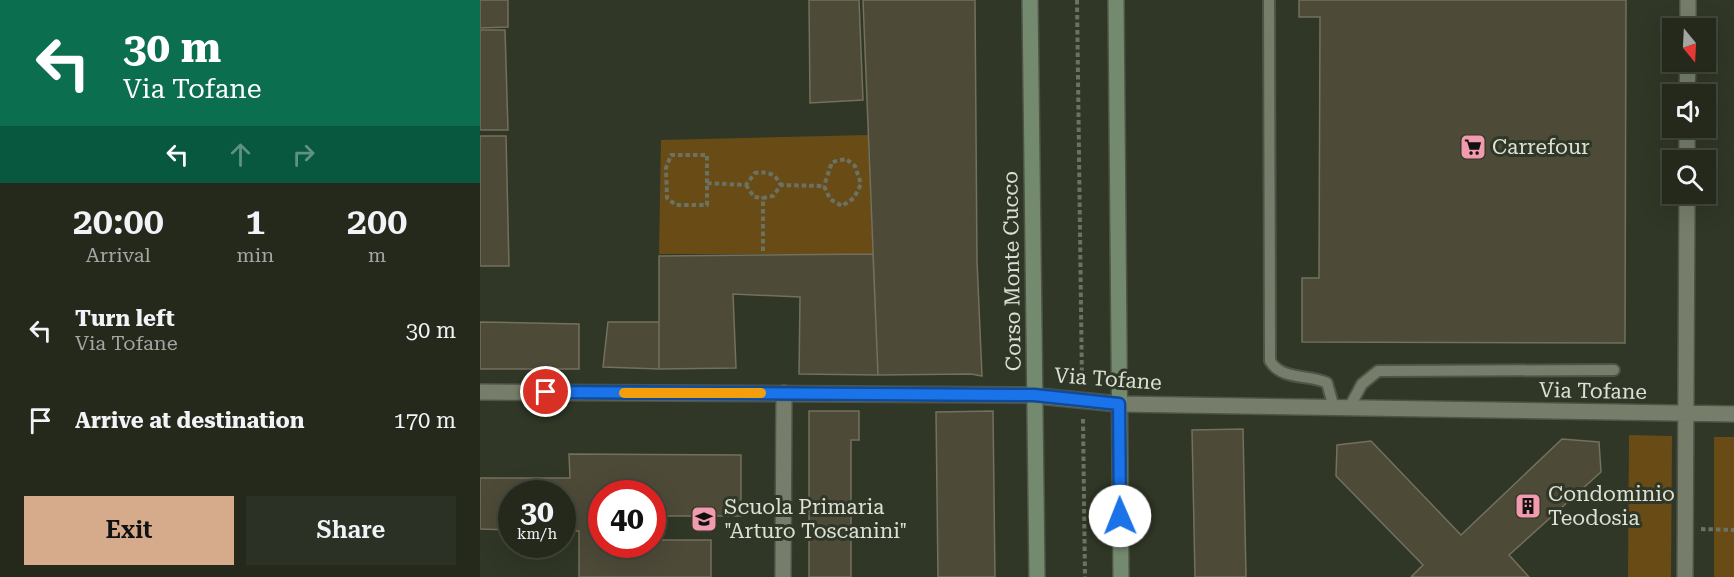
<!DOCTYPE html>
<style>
:root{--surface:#24291c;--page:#2c3125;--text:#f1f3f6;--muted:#a3a6a3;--line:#41453b;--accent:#d6ab8b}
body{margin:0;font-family:"Roboto Serif",serif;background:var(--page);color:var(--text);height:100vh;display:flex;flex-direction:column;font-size:22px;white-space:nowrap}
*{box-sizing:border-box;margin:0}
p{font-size:20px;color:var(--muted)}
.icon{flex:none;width:33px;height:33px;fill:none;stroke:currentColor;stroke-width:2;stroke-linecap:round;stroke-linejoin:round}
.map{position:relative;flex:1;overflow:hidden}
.panel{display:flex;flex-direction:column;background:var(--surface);width:480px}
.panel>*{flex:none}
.guide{background:#0b6e4f;color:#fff;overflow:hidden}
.needle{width:39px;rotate:162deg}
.controls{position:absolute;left:1182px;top:18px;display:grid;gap:12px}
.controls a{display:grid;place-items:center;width:54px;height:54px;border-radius:0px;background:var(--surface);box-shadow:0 6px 24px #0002,0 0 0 2px var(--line);font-size:30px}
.speed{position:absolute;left:18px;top:480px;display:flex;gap:12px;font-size:30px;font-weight:700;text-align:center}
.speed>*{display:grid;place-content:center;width:78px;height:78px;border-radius:50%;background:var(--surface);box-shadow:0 6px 24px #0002,0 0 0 2px var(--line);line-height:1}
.speed small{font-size:15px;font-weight:400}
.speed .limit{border:9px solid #d22;background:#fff;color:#111}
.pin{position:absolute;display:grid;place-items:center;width:51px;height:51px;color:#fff;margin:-26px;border:3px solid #fff;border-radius:50%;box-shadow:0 2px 6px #0007}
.me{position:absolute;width:66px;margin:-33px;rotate:359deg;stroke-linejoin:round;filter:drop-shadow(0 0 4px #0008)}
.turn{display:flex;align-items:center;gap:21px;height:126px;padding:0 24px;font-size:27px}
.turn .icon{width:78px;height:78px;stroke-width:2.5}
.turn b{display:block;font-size:42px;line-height:51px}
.lanes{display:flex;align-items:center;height:57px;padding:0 24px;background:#0003;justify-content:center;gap:30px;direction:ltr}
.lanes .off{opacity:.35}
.eta{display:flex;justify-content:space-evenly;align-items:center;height:102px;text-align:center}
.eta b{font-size:36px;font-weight:600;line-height:42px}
.action{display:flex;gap:12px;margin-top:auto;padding:12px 24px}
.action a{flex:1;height:69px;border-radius:0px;background:var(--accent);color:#111;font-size:24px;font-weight:600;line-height:69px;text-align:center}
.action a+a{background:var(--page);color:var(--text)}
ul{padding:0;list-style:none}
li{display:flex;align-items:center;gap:18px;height:90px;padding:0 24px}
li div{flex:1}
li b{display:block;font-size:22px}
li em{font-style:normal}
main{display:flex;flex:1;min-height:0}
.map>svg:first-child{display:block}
</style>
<main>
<section class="panel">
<div class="guide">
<div class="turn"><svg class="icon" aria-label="left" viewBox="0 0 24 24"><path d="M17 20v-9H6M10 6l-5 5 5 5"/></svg><div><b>30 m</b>Via Tofane</div></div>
<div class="lanes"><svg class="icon" aria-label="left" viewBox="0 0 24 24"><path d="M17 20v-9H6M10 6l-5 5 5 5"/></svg><svg class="icon off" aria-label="ahead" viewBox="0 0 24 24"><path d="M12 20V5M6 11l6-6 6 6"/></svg><svg class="icon off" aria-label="right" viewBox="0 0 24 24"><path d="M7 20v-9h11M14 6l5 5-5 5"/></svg></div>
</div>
<div class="eta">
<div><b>20:00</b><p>Arrival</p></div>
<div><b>1</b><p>min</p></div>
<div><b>200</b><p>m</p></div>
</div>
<ul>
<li><svg class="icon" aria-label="left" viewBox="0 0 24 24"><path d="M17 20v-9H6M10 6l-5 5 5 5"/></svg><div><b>Turn left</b><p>Via Tofane</p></div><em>30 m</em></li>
<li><svg class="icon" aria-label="arrive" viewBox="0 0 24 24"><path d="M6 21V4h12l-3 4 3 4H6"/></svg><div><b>Arrive at destination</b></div><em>170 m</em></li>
</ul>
<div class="action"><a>Exit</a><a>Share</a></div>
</section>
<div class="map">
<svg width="1254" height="577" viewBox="0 0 1254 577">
<rect width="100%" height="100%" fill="#303726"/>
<!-- green -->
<path fill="#694b16" d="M388 135 393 254H179L181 140Z
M1149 435 1192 436 1191 577H1148Z
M1234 437H1254V577H1234Z"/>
<!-- building -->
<path fill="#4d4a38" stroke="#73705d" stroke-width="1.5" d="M0 0H28V27L0 28Z
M329 0H379L383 100 330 103Z
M383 0H495L497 261 502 376 491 374 398 375Z
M819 0H1146L1145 343 822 342V278H839L840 17H819Z
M0 30H25L28 130H0Z
M0 136H26L29 266H0Z
M393 254 398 375 319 374 320 297 253 294 256 368 179 369V256Z
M0 322 99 324V369H0Z
M128 322H179V369L123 367Z
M329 411H379V440H371V577H329Z
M513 411 515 577H458L456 412Z
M763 429 766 577H715L712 430Z
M1082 439 1119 442 1121 472 1029 555 1049 577H931L943 565 856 476 857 445 891 441 981 535Z
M89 454 261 455V516H172V494H122V544H172V540H231V577H99V531H82V494H32V530L0 529V478H90Z"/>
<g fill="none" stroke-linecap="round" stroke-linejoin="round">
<!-- lane casing -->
<g stroke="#4f5447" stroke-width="14">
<path id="lane" d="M789 0 790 361C802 381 830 374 847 383L854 408
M869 408 882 384 898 371 1134 370"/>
</g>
<!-- street casing -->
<g stroke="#4f5447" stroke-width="18">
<path id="street" d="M1208 28V0
M1207 94 1208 62
M1207 160V128
M0 392 547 395 639 404 1254 414
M303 577 304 393
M1205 577 1207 194"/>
</g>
<!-- secondary casing -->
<g stroke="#4f5447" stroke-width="18">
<path id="secondary" d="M550 0 557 577
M636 0 641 577"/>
</g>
<!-- path -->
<path stroke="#6c7263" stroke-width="4" stroke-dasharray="4.5 3" stroke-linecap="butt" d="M597 0 602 384
M227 183V155H191L186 168 187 198 196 205H227V183L266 185 275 173C289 171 295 174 301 185
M266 185 274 197 283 198
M283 251V198L293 196 301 185 344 186 350 199 362 206 374 198 381 184 375 166 366 159 352 162 344 186
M603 419 605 577
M1221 529 1254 530"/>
<!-- lane -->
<use href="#lane" stroke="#767e6b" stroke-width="10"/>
<!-- street -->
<use href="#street" stroke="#767e6b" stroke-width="15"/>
<!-- secondary -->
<use href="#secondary" stroke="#748a6f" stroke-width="15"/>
</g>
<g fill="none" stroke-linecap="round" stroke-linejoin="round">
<!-- route casing -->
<g stroke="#114b97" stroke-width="15">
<path id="route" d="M66 392 554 395 639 404 640 516"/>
</g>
<!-- route -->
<use href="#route" stroke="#1a73e8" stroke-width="10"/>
<!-- slow -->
<path stroke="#f59e0b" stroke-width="10" d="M144 393H281"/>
</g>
<!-- icons -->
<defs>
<g id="supermarket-square" transform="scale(1.35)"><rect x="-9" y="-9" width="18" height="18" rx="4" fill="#f29aae" stroke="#303726"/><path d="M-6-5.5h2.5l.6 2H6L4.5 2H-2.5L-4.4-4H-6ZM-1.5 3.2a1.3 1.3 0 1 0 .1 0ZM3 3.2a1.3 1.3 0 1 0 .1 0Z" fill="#111"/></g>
<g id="building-square" transform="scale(1.35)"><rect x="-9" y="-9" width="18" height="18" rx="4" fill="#f29aae" stroke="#303726"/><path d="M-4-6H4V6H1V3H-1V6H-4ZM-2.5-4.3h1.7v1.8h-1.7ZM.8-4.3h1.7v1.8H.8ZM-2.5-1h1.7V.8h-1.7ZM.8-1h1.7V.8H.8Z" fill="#111"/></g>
<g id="school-square" transform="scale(1.35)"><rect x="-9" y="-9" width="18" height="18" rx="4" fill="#f29aae" stroke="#303726"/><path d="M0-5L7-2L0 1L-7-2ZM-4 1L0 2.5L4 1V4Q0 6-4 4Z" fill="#111"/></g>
</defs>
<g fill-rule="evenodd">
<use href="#supermarket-square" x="993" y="147"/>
<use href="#building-square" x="1048" y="506"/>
<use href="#school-square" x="224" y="519"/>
</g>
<g text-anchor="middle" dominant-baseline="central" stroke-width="6" stroke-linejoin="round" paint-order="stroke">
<!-- poi labels -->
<g font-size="21" fill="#dce0d6" stroke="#303726" text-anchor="start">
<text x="1012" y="147">Carrefour</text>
<text x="1068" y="494">Condominio<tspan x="1068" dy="24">Teodosia</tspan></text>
<text x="244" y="507">Scuola Primaria<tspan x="244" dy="24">"Arturo Toscanini"</tspan></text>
</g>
<!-- street labels -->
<g font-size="21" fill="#dce0d6" stroke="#303726">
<text transform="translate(532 271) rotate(-91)">Corso Monte Cucco</text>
<text transform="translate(628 379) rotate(4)">Via Tofane</text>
<text transform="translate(1113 391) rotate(1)">Via Tofane</text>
</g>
</g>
</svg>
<div class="controls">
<a><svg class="needle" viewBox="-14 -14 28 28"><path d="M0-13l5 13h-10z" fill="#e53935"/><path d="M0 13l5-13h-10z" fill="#a3a6a3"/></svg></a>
<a><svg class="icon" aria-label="sound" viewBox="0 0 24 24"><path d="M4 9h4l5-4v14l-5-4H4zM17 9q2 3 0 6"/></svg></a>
<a><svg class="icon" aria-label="search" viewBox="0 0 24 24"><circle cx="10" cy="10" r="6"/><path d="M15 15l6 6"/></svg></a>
</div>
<div class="speed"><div>30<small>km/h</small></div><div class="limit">40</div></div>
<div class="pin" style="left:66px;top:392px;background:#d93025"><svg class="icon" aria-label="arrive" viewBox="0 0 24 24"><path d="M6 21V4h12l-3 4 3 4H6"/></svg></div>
<svg class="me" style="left:640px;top:516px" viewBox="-20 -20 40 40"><circle r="19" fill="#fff"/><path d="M0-13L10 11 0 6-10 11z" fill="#1a73e8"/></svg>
</div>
</main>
